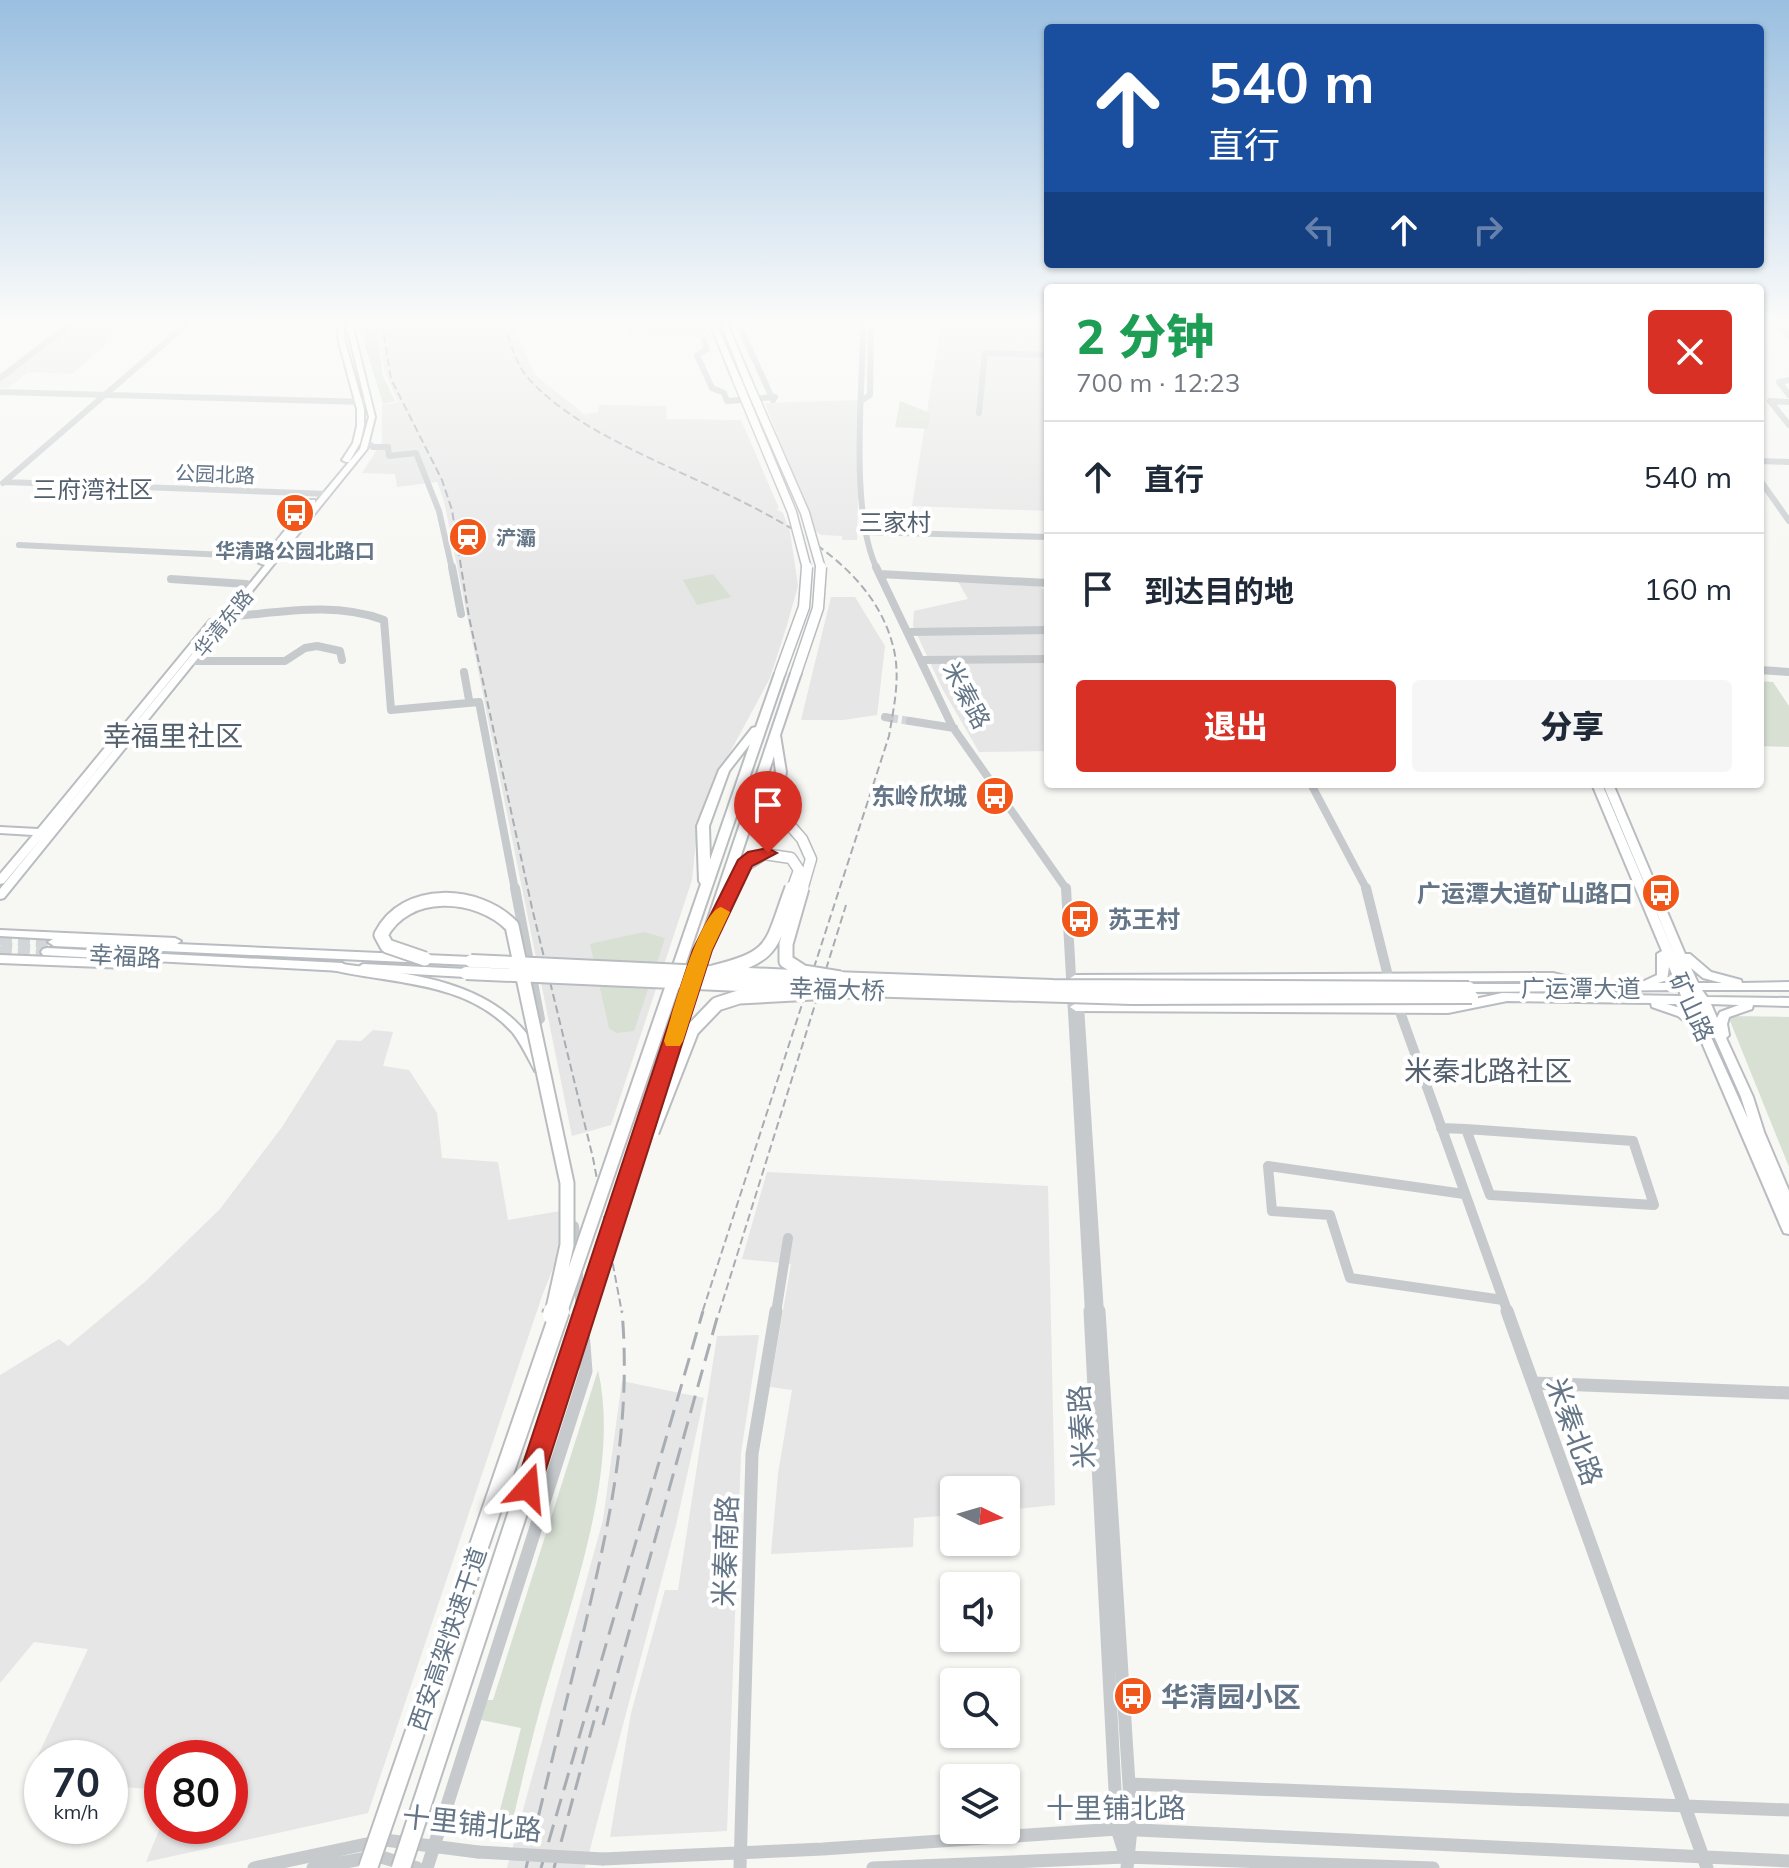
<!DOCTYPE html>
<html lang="zh">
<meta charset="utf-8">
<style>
:root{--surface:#fff;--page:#f6f6f7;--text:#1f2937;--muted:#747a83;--line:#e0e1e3;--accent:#d93025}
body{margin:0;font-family:Mulish,"Noto Sans SC",sans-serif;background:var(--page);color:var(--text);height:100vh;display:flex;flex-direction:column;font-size:30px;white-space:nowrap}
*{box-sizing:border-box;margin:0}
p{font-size:26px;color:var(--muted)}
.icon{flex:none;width:44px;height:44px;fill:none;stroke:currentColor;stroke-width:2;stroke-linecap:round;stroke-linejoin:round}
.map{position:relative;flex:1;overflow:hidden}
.panel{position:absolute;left:1044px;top:284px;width:720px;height:504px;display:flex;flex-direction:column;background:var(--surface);border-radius:8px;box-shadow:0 2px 6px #0004}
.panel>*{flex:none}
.hud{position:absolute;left:1044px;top:24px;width:720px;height:244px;border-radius:8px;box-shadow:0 2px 6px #0004;background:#1a4fa0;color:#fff;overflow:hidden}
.needle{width:52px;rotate:95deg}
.tools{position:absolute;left:940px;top:1476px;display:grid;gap:16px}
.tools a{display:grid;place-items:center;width:80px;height:80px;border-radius:8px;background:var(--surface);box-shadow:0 2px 6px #0004;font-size:40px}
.speed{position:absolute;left:24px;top:1740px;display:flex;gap:16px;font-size:40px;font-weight:700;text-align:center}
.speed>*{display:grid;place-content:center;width:104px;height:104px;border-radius:50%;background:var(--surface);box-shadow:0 2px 6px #0004;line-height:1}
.speed small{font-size:20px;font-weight:400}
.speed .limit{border:12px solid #d22;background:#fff;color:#111}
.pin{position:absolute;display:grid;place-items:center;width:68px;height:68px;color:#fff;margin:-82px -34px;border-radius:50% 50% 50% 0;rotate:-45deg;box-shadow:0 0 8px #0007}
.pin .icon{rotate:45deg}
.me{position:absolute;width:88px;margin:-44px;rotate:18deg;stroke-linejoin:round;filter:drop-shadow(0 0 6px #0008)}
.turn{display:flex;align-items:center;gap:28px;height:168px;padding:0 32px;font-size:36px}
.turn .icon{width:104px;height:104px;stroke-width:2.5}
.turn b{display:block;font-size:56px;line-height:68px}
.lanes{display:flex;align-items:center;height:76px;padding:0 32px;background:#0003;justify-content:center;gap:40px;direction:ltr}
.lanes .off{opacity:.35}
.round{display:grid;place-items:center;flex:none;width:84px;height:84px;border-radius:8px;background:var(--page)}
.overview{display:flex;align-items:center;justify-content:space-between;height:136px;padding:0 32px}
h1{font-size:48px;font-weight:800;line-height:60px;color:#1e9e55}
.button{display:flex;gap:16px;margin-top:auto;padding:16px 32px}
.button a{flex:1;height:92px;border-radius:8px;background:var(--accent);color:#fff;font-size:32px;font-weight:800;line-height:92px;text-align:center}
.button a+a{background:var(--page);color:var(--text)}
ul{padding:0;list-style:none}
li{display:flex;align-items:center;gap:24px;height:112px;padding:0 32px;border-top:2px solid var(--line)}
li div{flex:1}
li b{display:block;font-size:30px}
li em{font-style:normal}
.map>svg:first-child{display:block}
</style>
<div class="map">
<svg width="1789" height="1868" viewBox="0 0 1789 1868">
<rect width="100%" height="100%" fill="#f7f7f4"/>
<!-- built -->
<path fill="#e5e6e5" d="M74 323H131L72 374 28 372 8 388H0V381Z
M376 323H512L535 375 589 418 586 414 598 412 599 405 666 406 667 419 741 420 779 508 776 509 783 513 790 532 798 586 787 625 770 678 728 756 697 832 692 880 611 1125 572 1136 444 501 437 482 397 487 395 474 362 473 382 442V405L398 402 385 373Z
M631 323H705L710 337 625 335Z
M941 323H1048V511L912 506Z
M861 400 857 540H842V536L821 535 814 530 765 403Z
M957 580 1036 584 1048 592V751L979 752 943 690 913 626 914 611 968 599Z
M831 597H855L885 646 877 715 843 720H801Z
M373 1030 393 1032 383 1066 409 1070 437 1113 442 1158 498 1162 508 1220 566 1210 570 1225 542 1296 368 1813 146 1862 162 1823V1826H230V1758H162V1790L110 1786V1758H42V1782L26 1781 88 1649 34 1642 0 1683V1375L59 1339 68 1346 146 1281 220 1209 282 1127 337 1040 361 1041Z
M767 1172 1048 1186 1055 1505 1006 1510V1490H954V1515L914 1518 913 1547 771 1554 778 1474 792 1390 770 1387 791 1264 742 1259Z
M759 1335 741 1453 727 1831 610 1837 631 1713 665 1590H678L717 1336Z
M622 1381 704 1398 676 1525 585 1868H507L603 1520Z"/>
<!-- green -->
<path fill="#d8e0d4" d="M362 323H376L383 376 395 401 383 404 365 346Z
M900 401 930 413 928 429 895 427Z
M713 574 731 597 697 605 683 580Z
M1760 681 1773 682 1789 706V747L1760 746Z
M644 932 665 938 634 1031 616 1033 609 1028 590 944Z
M1728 1016 1789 1017V1167Z
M598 1370C620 1465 575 1589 548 1681 534 1728 523 1776 512 1824L497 1822 521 1728 481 1720 487 1700H493Z"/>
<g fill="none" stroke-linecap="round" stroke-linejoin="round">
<!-- minor-tunnel -->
<path stroke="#d2d6d9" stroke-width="8" stroke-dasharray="8 4" stroke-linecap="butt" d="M890 718 910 721"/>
<!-- major-tunnel -->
<path stroke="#d2d6d9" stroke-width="12" stroke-dasharray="12 6" stroke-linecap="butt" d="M0 939 54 942
M0 948 47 952"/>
<!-- major casing -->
<g stroke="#b9bdc1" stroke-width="4">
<path id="major" d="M337 323H343L345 342 364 409V426L360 443 349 462H346L342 460 353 443 357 426V409L339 342Z
M346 323H352L375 417 367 449 4 898 0 899V889L44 835 4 883 0 884V874L33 835 0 833V827L38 829 210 620H216V624L48 830 265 565 259 563 309 500H315V503L360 449 369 417Z
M1592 784H1602L1678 963 1603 784H1613L1685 954H1690L1711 972 1741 980 1742 983 1789 982V990H1702L1707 997 1789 998V1006L1753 1005 1752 1009 1729 1017 1727 1024 1729 1035 1726 1038 1753 1097 1764 1132 1789 1191V1234L1784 1233 1782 1229 1697 1031 1678 1016 1652 1007 1651 1003 1507 1001 1448 1013 1076 1011 1070 1007 1076 1003 1448 1005 1502 993 1681 996 1679 990 1469 992 1463 988 1469 984H1565L1553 981 1075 983 1069 979 1075 975 1553 973 1594 983H1640L1657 975V954L1662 951ZM1669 967 1676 983H1658L1667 980ZM1691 968 1703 978 1722 983H1698ZM1667 1004H1685L1688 1012 1686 1010ZM1696 1004H1700L1741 1097 1748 1119ZM1711 1004 1739 1005 1720 1012 1717 1018Z
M0 930 175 938 181 941 177 944 471 957 477 961 471 965 54 946 48 942 53 939 0 936Z
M47 948 342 963 348 967 342 971 43 955 41 952 43 949Z
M0 955 127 960 133 964 127 968 0 963Z
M363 964 466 969 472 973 466 977 359 971 357 968Z"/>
</g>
<!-- highway casing -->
<g stroke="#babdc0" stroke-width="4">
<path id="highway" d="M710 323H716L741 380 740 382 733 380Z
M721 323H727L751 380 750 382 743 380Z
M780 670 785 673 680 980 678 983H670L668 980 701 884 699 881 697 826 719 770 752 728 756 727 775 673ZM750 744 710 860 709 826 729 771Z
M796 670 801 673 780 735 786 772 779 807 774 810 769 807 776 772 774 756 737 867 742 865 748 868 731 904 729 907H724L700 978 694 982 690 981 688 978 791 673Z
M336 963C398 973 474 977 520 1026 532 1038 539 1054 547 1068L545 1071H535C528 1058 522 1045 513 1033 467 981 393 984 332 970L330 967 332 964Z"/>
</g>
<!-- minor-far3 -->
<path stroke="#c6cacd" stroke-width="6" d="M738 323 773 400
M863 323C863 389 849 511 877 569
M1778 323 1789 336
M704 340 707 349 697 355 712 388 724 393 727 401 775 397
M0 378 72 323
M1789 380 1779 382 1789 395
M0 392 366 402
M862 400 870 395 871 323
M1789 402 1770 401 1789 425
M979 413 985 353 1048 355
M366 442 373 447H388L389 456 416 453 439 511 452 569
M1760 461 1789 462
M1760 480 1789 521
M5 482 328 494
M3 483 188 323
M865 532 1048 537
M19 545 268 557"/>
<!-- minor-far2 -->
<path stroke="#c6cacd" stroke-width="8" d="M452 567 461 614
M876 567 952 726 1067 890
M880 574 1048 583
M171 579 246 584
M225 617C278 613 333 601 384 620L391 710 479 702 515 890
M909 632 1048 630
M922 660 1048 659
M192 661H285L305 648 317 646 340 651 342 660
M1760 670 1789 672
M464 672 469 700
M885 717 890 718
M910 721 954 728
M1311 784 1367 890"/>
<!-- minor-far1 -->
<path stroke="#c6cacd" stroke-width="10" d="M515 888 540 1019
M1066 888 1090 1313
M1366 888 1389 980
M1079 1006 1099 1313
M1399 1009 1508 1313
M1441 1128 1466 1129
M1466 1129 1633 1141 1654 1205 1490 1195Z
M1464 1194 1268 1166 1272 1211 1330 1215 1350 1278 1503 1300
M574 1226 581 1310
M776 1313 788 1238"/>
<!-- minor -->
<path stroke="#c6cacd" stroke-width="13" d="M1090 1311 1117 1829 1126 1857
M1099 1311 1129 1784 1131 1829 1127 1868
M1507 1311 1707 1868
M1533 1383 1789 1393
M1129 1784 1789 1810
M603 1859 823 1849 1117 1829 1789 1861
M254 1868 385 1840 478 1852
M313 1868 378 1856 417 1868
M427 1868 586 1371 583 1332
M740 1868 752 1454 776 1311
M873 1868 1126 1857 1433 1868"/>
<!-- major -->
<use href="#major" fill="#fff" fill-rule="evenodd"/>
<!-- highway -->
<use href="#highway" fill="#fff" fill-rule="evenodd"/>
<!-- rail-far1 -->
<path stroke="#a8adb3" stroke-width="2" stroke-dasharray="8 4" stroke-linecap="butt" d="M382 323 391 379 442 480 452 510 469 617 532 908 593 1158 622 1313
M503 323C510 340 516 365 528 378 618 479 856 502 893 646 901 676 894 706 889 736L702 1313
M719 1313 846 905"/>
<!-- rail -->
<path stroke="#a8adb3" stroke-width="3" stroke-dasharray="18 9" stroke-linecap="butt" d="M603 1725 719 1311
M526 1868C544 1793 562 1718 581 1642 608 1529 632 1428 622 1311
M541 1868 703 1311
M554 1868 598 1706"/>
<!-- major-bridge casing -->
<g stroke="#b9bdc1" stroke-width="16" stroke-linecap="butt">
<path id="major-bridge" d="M471 961 813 977
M466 973 808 988
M834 978 1053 986 1469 988
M861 990 1132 998 1472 997"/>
</g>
<!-- highway-bridge-far3 casing -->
<g stroke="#babdc0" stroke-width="11" stroke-linecap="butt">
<path id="highway-bridge-far3" d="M737 380 792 512 807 569
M747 380 805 513 821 569"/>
</g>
<!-- highway-bridge-far2 casing -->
<g stroke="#babdc0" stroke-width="13" stroke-linecap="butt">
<path id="highway-bridge-far2" d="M780 673 804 607 807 567
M796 673 818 608 821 567
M774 807 802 839 811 859 802 890
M742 868 764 854 791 858 799 870 792 890"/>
</g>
<!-- highway-bridge-far1 casing -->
<g stroke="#babdc0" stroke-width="17" stroke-linecap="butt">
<path id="highway-bridge-far1" d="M802 888 786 944V961L803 972 840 978
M425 959 387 946 381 935C405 887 478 891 512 926L567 1183V1245L552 1313
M713 972C777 956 770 947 792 888
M652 1132 692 1030 717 1004 739 997 869 990
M560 1313 673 984
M583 1313 691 985"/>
</g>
<!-- highway-bridge casing -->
<g stroke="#babdc0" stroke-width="22" stroke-linecap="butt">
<path id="highway-bridge" d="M552 1315 553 1311
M368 1868 560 1311
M401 1868 584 1311"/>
</g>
<!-- minor-bridge -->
<path stroke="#c6cacd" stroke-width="13" d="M478 1852 603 1859"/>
<!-- major-bridge -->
<use href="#major-bridge" stroke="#fff" stroke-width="12"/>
<!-- highway-bridge-far3 -->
<use href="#highway-bridge-far3" stroke="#fff" stroke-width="8"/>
<!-- highway-bridge-far2 -->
<use href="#highway-bridge-far2" stroke="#fff" stroke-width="10"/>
<!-- highway-bridge-far1 -->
<use href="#highway-bridge-far1" stroke="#fff" stroke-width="13"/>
<!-- highway-bridge -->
<use href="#highway-bridge" stroke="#fff" stroke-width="18"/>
</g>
<!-- sky -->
<linearGradient id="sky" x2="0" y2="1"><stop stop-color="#9abfe0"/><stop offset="0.55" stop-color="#fbfbfa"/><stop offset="1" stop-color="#fbfbfa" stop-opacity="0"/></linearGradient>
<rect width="1789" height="585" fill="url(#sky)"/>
<!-- route -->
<path fill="#d93025" stroke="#8d1f18" stroke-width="2" d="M768 848 777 853 752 866 712 950 540 1488 537 1496 528 1500 519 1496 515 1488 693 950 738 860 748 852Z"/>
<!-- slow -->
<path fill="#f59e0b" d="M721 907 730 912 712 950 683 1041 680 1046H666L664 1041C671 1018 699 912 721 907Z"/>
<!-- icons -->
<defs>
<g id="bus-disc" transform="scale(2)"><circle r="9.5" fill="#f25719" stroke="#fff"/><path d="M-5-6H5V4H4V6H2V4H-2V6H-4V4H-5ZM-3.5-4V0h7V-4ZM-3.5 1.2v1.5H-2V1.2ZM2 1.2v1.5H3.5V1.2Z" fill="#fff"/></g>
<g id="station-disc" transform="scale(2)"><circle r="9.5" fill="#f25719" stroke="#fff"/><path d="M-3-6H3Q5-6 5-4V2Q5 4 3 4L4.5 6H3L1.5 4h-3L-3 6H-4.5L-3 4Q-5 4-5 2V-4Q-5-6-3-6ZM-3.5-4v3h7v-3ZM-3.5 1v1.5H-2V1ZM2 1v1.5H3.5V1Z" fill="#fff"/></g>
</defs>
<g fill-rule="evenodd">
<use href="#bus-disc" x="295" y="513"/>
<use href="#station-disc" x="468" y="537"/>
<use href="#bus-disc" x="995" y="796"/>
<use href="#bus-disc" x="1661" y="893"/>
<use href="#bus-disc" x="1080" y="919"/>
<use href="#bus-disc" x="1133" y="1696"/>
</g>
<g text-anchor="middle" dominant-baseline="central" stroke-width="8" stroke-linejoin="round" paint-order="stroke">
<!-- far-street labels -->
<g font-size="20" fill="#637587" stroke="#fff">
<text transform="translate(215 474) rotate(2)">公园北路</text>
<text transform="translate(223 623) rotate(-51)">华清东路</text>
</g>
<!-- far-poi labels -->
<g font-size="20" font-weight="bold" fill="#637587" stroke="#fff" text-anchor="start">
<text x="496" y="537">浐灞</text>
<text x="295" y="550" text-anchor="middle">华清路公园北路口</text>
</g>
<!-- far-quarter labels -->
<g font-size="24" fill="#525f6c" stroke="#fff">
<text x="93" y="489">三府湾社区</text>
<text x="895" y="522">三家村</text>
</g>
<!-- street labels -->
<g font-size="24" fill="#637587" stroke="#fff">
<text transform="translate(967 695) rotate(62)">米秦路</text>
<text transform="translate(125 956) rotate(3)">幸福路</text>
<text x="1581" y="988">广运潭大道</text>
<text transform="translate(837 989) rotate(2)">幸福大桥</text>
<text transform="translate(1692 1007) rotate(65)">矿山路</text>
<text transform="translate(447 1639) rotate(-71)">西安高架快速干道</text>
</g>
<!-- poi labels -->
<g font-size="24" font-weight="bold" fill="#637587" stroke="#fff" text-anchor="end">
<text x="967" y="796">东岭欣城</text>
<text x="1633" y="893">广运潭大道矿山路口</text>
<text x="1108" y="919" text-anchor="start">苏王村</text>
</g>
<!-- quarter labels -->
<g font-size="28" fill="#525f6c" stroke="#fff">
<text x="173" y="735">幸福里社区</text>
<text x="1488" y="1070">米秦北路社区</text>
</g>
<!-- near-street labels -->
<g font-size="28" fill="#637587" stroke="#fff">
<text transform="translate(1081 1427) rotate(-94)">米秦路</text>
<text transform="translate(1575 1431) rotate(70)">米秦北路</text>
<text transform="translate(725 1551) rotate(-88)">米秦南路</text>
<text x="1116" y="1807">十里铺北路</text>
<text transform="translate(472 1823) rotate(6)">十里铺北路</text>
</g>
<!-- near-poi labels -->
<g font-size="28" font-weight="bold" fill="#637587" stroke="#fff" text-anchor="start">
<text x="1161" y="1696">华清园小区</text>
</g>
</g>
</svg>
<div class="tools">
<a><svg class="needle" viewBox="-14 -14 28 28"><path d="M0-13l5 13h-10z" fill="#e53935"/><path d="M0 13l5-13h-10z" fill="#747a83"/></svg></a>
<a><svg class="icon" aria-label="sound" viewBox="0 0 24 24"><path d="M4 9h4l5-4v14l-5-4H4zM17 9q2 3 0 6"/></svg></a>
<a><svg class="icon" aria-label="search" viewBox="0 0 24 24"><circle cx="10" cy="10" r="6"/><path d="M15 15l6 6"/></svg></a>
<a><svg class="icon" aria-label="layers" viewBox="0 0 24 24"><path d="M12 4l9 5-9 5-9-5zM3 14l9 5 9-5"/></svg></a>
</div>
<div class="speed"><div>70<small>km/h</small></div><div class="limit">80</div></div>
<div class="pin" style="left:768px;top:853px;background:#d93025"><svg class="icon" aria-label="arrive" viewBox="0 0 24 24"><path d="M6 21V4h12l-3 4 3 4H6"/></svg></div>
<svg class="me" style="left:528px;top:1488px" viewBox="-20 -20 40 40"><path d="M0-17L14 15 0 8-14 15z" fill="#d93025" stroke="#fff" stroke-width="4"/></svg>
<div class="hud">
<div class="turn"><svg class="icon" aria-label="ahead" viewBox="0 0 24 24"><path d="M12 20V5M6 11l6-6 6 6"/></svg><div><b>540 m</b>直行</div></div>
<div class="lanes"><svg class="icon off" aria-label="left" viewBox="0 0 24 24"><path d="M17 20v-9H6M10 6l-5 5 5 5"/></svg><svg class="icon" aria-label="ahead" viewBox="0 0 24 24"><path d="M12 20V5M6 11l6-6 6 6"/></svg><svg class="icon off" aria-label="right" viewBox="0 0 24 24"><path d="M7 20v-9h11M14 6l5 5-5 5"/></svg></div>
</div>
<section class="panel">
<div class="overview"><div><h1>2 分钟</h1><p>700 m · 12:23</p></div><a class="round" style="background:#d93025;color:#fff"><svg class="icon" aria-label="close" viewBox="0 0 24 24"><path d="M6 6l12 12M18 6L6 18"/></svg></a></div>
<ul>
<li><svg class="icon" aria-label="ahead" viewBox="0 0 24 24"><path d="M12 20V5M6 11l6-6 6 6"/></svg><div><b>直行</b></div><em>540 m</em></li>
<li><svg class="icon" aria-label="arrive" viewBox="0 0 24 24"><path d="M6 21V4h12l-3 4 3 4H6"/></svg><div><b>到达目的地</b></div><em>160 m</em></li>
</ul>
<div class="button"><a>退出</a><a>分享</a></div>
</section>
</div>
